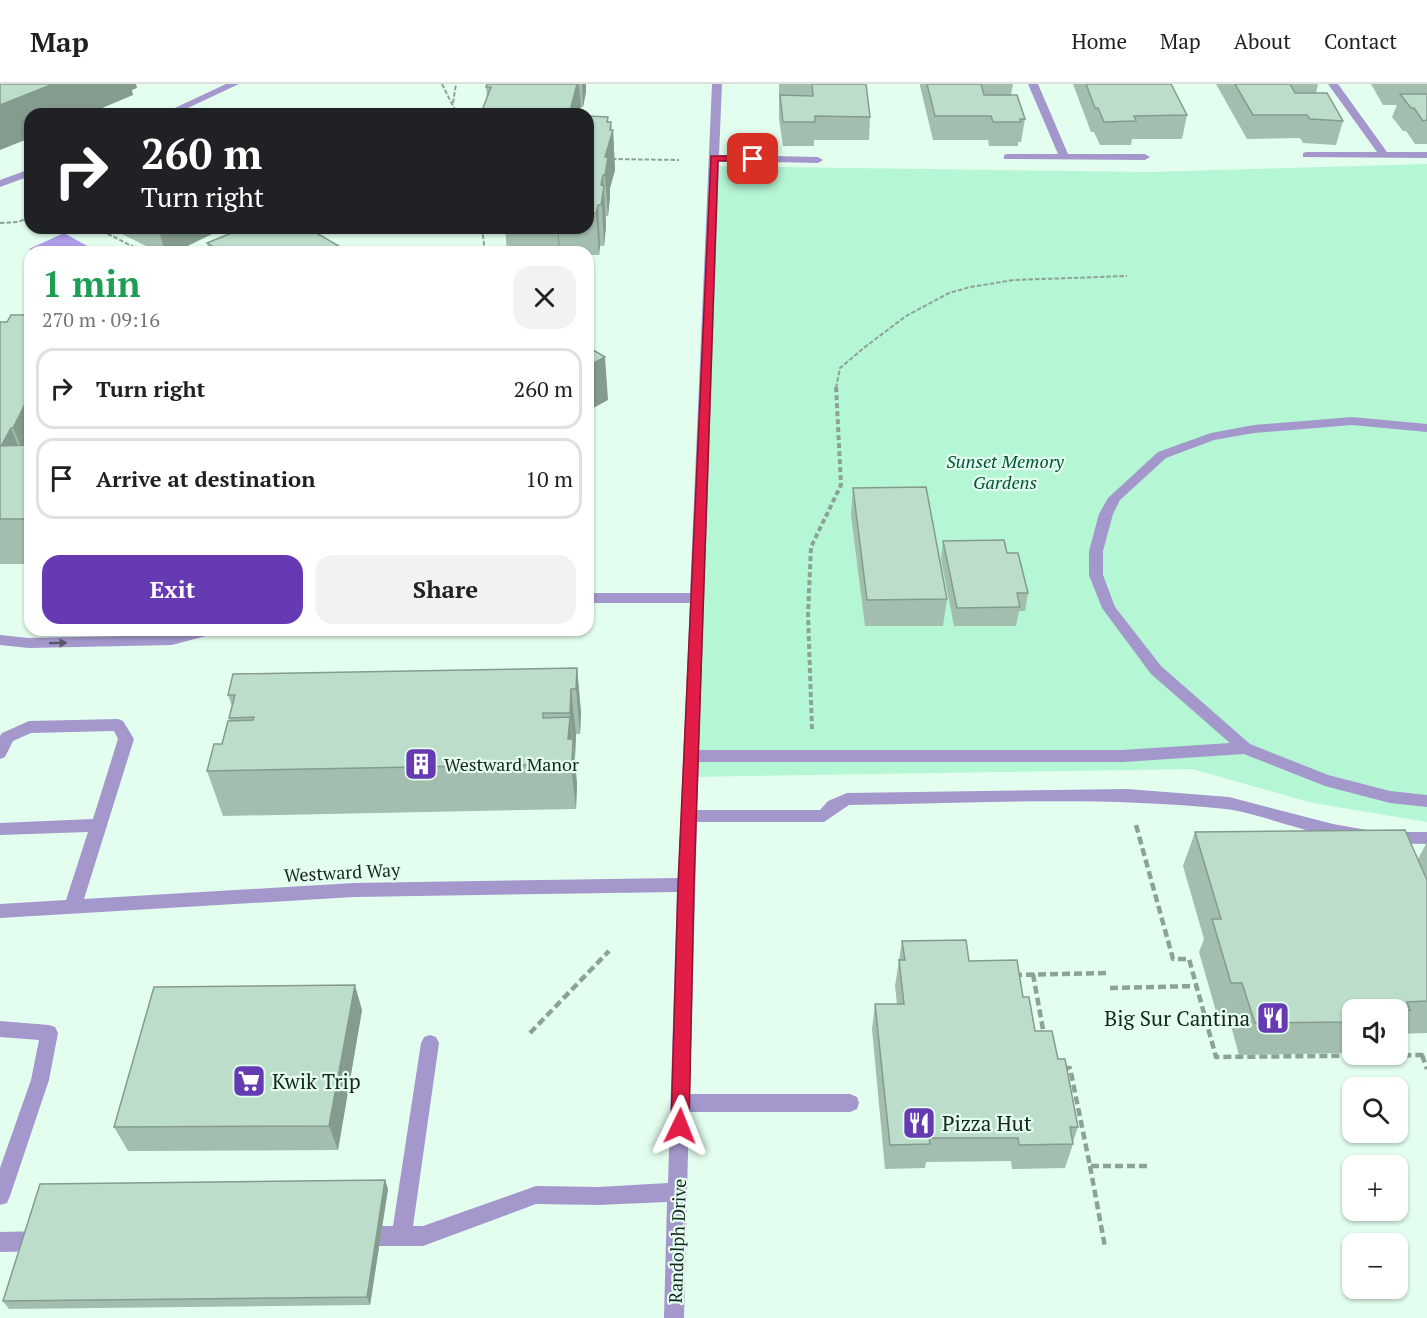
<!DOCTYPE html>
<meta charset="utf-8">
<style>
:root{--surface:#fff;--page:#f2f2f2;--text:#202124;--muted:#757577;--line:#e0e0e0;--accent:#653ab2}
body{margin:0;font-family:"PT Serif",serif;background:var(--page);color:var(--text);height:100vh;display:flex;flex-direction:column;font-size:22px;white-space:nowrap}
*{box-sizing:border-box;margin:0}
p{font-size:20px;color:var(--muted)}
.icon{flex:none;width:33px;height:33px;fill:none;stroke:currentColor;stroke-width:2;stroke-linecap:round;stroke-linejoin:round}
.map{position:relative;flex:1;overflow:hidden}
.panel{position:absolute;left:24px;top:162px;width:570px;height:390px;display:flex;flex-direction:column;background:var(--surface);border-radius:18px;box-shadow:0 2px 4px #0004}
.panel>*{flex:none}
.banner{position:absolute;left:24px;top:24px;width:570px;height:126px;border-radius:18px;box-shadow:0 2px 4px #0004;background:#202124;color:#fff;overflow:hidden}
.tools{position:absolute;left:1342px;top:915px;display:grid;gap:12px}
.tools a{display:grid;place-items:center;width:66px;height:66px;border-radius:12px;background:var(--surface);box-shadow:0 2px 4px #0004;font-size:30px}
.pin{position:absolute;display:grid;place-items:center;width:51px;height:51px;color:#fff;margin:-26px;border-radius:12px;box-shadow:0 3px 9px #0006}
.me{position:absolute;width:66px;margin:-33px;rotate:2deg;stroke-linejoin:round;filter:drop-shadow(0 0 4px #0008)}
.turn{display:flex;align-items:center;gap:21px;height:126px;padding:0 18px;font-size:27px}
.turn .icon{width:78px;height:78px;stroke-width:2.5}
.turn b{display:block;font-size:42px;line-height:51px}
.round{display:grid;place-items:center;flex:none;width:63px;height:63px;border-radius:18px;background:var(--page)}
.head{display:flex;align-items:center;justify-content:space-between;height:102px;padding:0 18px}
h1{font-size:36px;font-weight:700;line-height:45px;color:#1e9e55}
.button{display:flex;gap:12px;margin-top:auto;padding:12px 18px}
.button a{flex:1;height:69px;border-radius:18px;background:var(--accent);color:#fff;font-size:24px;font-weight:700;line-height:69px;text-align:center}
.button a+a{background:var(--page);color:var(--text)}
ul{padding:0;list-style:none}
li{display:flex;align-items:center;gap:18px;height:81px;margin:0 12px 9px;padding:0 6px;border:3px solid var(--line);border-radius:18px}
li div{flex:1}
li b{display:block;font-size:22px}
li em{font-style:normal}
header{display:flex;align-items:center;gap:36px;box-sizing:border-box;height:84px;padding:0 30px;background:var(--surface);border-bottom:2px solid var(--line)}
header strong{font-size:28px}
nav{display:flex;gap:33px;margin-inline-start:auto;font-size:21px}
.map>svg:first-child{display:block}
</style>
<header>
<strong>Map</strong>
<nav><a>Home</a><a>Map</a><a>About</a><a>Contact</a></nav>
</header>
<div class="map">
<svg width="1427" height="1234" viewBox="0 0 1427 1234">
<rect width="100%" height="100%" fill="#e3feef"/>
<!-- green -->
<path fill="#b5f6d4" d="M1427 80V738L1313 719 1192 685 690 693 713 82 1150 88Z"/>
<!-- water -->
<path fill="#ae9be9" d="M64 149 98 168H46L39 164 33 167 29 165Z"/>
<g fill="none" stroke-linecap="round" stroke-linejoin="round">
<!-- path-far2 -->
<path stroke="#8da296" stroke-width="2" stroke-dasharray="4.5 2" stroke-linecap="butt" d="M442 0 457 30
M453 19 456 0
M612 75 679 76
M0 139 18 138 30 133
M96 144 144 168
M482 144 485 168
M836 304 840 284 865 263 906 232 949 209 970 203 1014 196 1127 192"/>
<!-- path-far1 -->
<path stroke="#8da296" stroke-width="4" stroke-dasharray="5 3" stroke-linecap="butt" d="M812 645 808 531 811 463 841 401 836 302"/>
<!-- path -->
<path stroke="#8da296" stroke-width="4.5" stroke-dasharray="8 4" stroke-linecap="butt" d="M1136 741 1173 875H1189L1216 973 1427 971
M1033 890 1044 951
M1014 891 1106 889
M1110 904 1196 902
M530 949 609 867
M1422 971 1427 985
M1063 984H1070L1090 1082H1151
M1090 1082 1105 1163"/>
<!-- minor -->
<path fill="#a397cc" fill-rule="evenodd" d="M226 0H239L175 30H162Z
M712 0H722L719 71 818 73 823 76 818 79 719 77 699 666H1123L1230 659 1151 590 1102 524 1089 491V467L1099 430 1108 414 1158 368 1211 349 1254 341 1352 333 1427 340V348L1352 341 1254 349 1214 356 1166 374 1120 416 1113 430 1103 467V491L1115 523 1161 582 1250 660 1328 691 1390 707 1427 711V723L1390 719 1325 702 1244 670 1123 678H699L697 726H820L828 717 847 709 1127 705 1229 713 1333 740 1367 746 1369 750 1367 754C1340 763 1259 728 1226 725 1100 712 974 719 849 721L824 738H697L690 1010H850L857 1013 859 1019 857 1025 850 1028H689L684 1234H664L667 1118 598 1121 536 1120 423 1162H361L354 1159 351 1152 354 1145 361 1142H393L421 959 424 953 430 951 436 953 439 959 413 1142H423L536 1102 598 1103 668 1099 677 808 354 813 0 834V820L66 816 88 748 0 751V739L93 735 118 655 114 647 31 649 13 657 5 673 0 675V652L2 649 29 637 118 635 123 637 134 655 84 815 354 799 678 794 690 519H588V509H690Z
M1028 0H1038L1068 70H1145L1150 73 1145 76 1004 75V71L1007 70H1058Z
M1328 0H1338L1387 68H1427V74L1303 73V69L1306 68H1377Z
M30 85V92L0 103V96Z
M192 546H219L217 549 172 561 29 564 0 561V551L29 554 172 551Z
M1388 748H1427V760L1382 759 1380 754 1382 749Z
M0 937 49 941 55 943 58 949 49 996 10 1112 7 1119 0 1121V1084L31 996 39 956 0 953Z
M42 1147 49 1150 52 1157 49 1164 42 1167 0 1168V1148Z"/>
</g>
<!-- wall -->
<path fill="#a3beaf" d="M487 0H586V8L583 23H581L579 30H481L487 13 486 3Z
M779 0H866L870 33 869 56H814V62H783L779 35Z
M920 0H1013L1011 11 1025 35 1021 58H1018V62H989L988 56H933L920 2Z
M1073 0H1171L1187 31 1182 55H1132L1131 61H1100L1094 48H1091Z
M1216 0H1318L1316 9 1343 37 1336 61 1303 59 1300 54 1247 55Z
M1371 0H1427V60H1415L1406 47H1403L1392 33 1397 21H1383Z
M588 32 611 38V46H613L615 86 610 104V113L608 132H606V143L604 162H600L599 171H588V168H507L505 144H588Z
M110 144H211L212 150 175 168H158Z
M252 144 209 167 207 159Z
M30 231V480H0V238H7Z
M853 404 947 515 943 542H865L851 431Z
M943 457 1007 469 1028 509 1025 527H1019L1016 542H954L941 475Z
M577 584 581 629 580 650H576L575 674 577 700 576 725 223 732 207 687 222 660 230 637 229 634 232 622 228 611Z
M1195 748 1418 775 1427 758V949L1398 950V926H1353V965L1351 969 1239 971 1228 931H1217L1199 868 1204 855 1183 782Z
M902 857 969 877 1023 913 1035 947 1058 975 1078 1043 1073 1058V1060L1065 1084 1012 1085 1011 1077 926 1078 925 1084 885 1085 872 945 875 920H897L895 902Z
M362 926 338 1066 128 1067 114 1043Z
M385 1096 388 1105 370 1221 9 1225 3 1217Z"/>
<!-- shaded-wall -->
<path fill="#849b8e" d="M53 0H136L137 4 132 6 133 11 88 30H30V54L0 66V21Z
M575 0H579L581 23 579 30H570V27Z
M582 0H586V8L583 23Z
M608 33 609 58 611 38 612 50 613 46 615 86 610 104V113L608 132 605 91Z
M603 91 606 143 604 162 601 101Z
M598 121 600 162 599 171 596 129Z
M166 144H211L212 150 175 168H165L159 147Z
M557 144H558L560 168H559Z
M605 273 608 316 588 327V282Z
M30 310V385L13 344Z
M11 344 29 388 1 362Z
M577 584 581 629 580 650 576 605Z
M571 605 576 650 575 674 570 629Z
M570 633 577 700 576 725 568 655Z
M355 901 362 926 338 1066 329 1042Z
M385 1096 388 1105 370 1221 367 1213Z"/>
<!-- building -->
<path fill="#bdddcb" stroke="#849b8e" stroke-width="1.5" d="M0 0H53L0 21Z
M487 0H577L570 27H577L576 30 481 29 491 3H486Z
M812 0H866L870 33 815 32V38H783L780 11 813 12Z
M927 0H981L984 11H1017L1025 35H1020L1021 38H993L991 32H935Z
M1086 0H1171L1187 31 1134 32 1136 37 1104 38 1098 24H1095Z
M1235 0H1290L1295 9H1327L1343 37 1310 35 1307 31H1253Z
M1400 10H1427V36L1423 37 1414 24H1411Z
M588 32 608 33 607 38H611L610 46H613L605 73H608L605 91H603L601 101 604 102 601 121H598L596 129H588Z
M152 144H166L159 147Z
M244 144H252L256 147 263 144H308L349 168H206L215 164 207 159Z
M11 231H30V310L13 344H11L1 362 30 361V435H0V238H7Z
M588 263 605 273 588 282Z
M926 403 947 515 867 516 853 404Z
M1004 456 1007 469H1018L1028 509H1017L1020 523 957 524 943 457Z
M577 584 576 605H571L570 629H543V634L570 633 568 655H573L572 680 207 687 214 660H222L228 637 253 636 254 633 229 634 235 611H228L233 590Z
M1405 746 1427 796V917L1407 918 1410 926H1353V938L1255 939 1242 899H1231L1212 835H1221L1195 748Z
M966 856 969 877 1017 876 1023 913H1029L1035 947H1052L1058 975H1065L1078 1043H1070L1073 1060 1019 1061 1018 1054H929L930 1060 890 1061 875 920H904L899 876H905L902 857Z
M355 901 329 1042 114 1043 154 903Z
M385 1096 367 1213 3 1217 40 1100Z"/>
<!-- one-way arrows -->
<defs><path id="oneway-solid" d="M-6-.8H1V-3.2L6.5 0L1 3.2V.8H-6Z" transform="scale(1.5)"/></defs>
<use fill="#56576c" href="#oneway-solid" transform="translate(58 559) rotate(-1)"/>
<!-- route -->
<path fill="#e11d48" stroke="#92132f" stroke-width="1.5" d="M711 72H753L757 75 753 77H718L694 801 689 1042 686 1047 680 1050 674 1047 671 1042 678 801Z"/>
<!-- icons -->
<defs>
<g id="building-square" transform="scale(1.725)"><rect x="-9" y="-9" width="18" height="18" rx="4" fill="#653ab2" stroke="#e3feef"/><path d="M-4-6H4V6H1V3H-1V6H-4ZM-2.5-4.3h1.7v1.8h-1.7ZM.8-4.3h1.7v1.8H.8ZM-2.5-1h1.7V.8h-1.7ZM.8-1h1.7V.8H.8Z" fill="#fff"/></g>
<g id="restaurant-square" transform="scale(1.725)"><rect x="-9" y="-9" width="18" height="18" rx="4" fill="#653ab2" stroke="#e3feef"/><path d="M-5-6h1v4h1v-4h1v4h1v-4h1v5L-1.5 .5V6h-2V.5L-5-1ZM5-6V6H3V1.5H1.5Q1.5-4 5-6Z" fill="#fff"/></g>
<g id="supermarket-square" transform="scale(1.725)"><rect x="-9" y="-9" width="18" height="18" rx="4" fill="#653ab2" stroke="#e3feef"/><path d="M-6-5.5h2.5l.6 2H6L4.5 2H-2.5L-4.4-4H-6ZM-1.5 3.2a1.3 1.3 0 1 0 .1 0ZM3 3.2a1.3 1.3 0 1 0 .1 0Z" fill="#fff"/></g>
</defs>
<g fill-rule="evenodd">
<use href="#building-square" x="421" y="680"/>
<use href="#restaurant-square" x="1273" y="934"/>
<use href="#supermarket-square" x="249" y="997"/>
<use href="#restaurant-square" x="919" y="1039"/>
</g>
<g text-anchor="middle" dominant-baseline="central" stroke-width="4.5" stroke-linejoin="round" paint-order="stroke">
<!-- park labels -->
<g font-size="18" font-style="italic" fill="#025337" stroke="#e3feef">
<text x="1005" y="377">Sunset Memory<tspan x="1005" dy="21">Gardens</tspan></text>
</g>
<!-- poi labels -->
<g font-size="18" fill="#17231d" stroke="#e3feef" text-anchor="start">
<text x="444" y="680">Westward Manor</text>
</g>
<!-- street labels -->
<g font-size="18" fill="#17231d" stroke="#e3feef">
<text transform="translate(342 788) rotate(-3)">Westward Way</text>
<text transform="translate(677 1157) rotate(-88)">Randolph Drive</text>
</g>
<!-- near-poi labels -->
<g font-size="21" fill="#17231d" stroke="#e3feef" text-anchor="start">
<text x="1250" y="934" text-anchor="end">Big Sur Cantina</text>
<text x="272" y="997">Kwik Trip</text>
<text x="942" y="1039">Pizza Hut</text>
</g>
</g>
</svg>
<div class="tools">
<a><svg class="icon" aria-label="sound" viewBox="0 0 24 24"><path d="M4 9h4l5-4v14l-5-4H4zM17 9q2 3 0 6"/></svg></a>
<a><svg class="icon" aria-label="search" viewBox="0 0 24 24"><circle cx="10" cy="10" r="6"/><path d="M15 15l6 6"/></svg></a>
<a>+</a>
<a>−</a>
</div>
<div class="pin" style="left:753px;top:75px;background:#d93025"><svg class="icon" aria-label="arrive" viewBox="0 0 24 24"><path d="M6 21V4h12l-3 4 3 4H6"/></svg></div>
<svg class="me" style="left:680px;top:1042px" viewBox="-20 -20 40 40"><path d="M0-17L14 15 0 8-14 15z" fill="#e11d48" stroke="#fff" stroke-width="4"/></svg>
<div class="banner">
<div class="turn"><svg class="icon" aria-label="right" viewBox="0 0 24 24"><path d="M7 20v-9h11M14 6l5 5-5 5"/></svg><div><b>260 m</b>Turn right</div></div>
</div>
<section class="panel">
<div class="head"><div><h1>1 min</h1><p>270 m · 09:16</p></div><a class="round"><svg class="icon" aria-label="close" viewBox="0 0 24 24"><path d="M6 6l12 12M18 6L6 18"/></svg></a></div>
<ul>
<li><svg class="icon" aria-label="right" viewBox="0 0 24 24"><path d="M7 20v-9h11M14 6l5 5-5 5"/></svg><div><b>Turn right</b></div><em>260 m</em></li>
<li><svg class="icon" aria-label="arrive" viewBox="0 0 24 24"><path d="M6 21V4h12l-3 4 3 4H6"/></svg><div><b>Arrive at destination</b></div><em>10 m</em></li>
</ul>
<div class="button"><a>Exit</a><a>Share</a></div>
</section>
</div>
